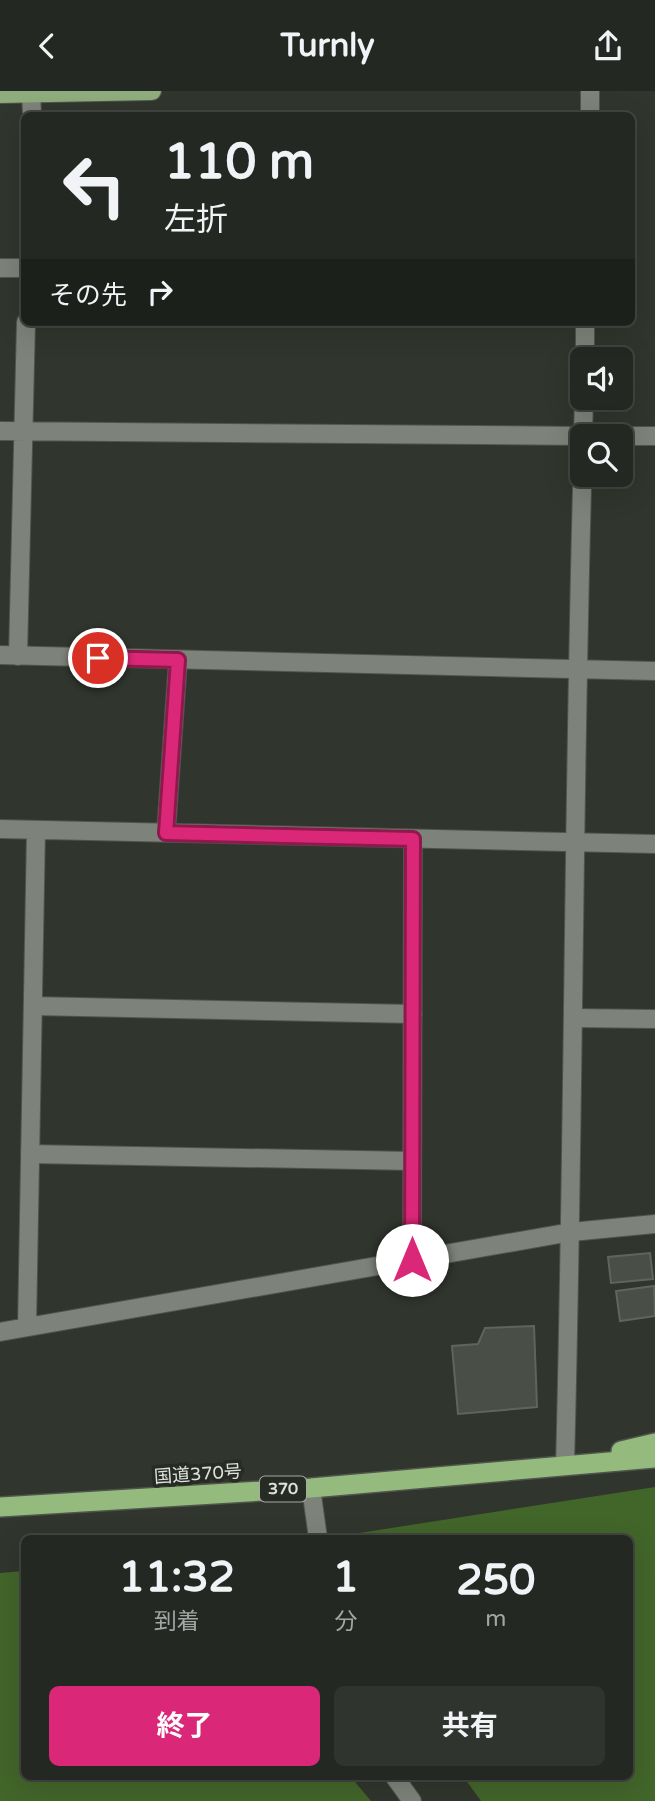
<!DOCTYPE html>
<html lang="ja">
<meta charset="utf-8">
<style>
:root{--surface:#242822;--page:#30342f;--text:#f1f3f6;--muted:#a3a6a5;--line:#414440;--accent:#db2777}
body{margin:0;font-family:"Varela Round","Noto Sans JP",sans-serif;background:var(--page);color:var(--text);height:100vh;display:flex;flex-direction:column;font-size:26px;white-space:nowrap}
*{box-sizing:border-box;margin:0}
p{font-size:23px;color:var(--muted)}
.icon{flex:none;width:38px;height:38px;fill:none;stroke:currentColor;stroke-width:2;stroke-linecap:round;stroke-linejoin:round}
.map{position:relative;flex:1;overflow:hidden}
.sheet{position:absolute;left:21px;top:1444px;width:612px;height:245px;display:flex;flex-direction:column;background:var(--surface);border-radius:10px;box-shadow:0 7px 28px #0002,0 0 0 2px var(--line)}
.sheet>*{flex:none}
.hud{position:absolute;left:21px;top:21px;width:614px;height:214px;border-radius:10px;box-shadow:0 7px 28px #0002,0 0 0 2px var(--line);background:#242822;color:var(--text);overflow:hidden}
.tools{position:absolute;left:570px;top:256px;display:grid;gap:14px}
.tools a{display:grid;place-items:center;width:63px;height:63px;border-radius:10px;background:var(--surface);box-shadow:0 7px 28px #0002,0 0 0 2px var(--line);font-size:35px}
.pin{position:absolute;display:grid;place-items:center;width:60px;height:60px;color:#fff;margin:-30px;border:4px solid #fff;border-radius:50%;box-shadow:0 2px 7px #0007}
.me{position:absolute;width:77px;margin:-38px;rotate:0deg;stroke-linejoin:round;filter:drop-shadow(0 0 5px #0008)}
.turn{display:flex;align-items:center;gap:24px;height:147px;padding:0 28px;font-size:32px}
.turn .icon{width:91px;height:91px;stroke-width:2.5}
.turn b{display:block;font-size:49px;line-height:60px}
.then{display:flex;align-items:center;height:66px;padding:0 28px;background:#0003;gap:14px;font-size:26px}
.eta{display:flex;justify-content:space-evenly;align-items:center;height:119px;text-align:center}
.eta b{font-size:42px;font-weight:700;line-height:49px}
.action{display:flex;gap:14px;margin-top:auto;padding:14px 28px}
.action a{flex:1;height:80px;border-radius:10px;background:var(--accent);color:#fff;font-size:28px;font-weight:700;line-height:80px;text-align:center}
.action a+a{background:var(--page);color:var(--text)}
header{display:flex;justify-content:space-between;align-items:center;height:91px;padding:0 28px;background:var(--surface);font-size:32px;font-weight:700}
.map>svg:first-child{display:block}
</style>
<header><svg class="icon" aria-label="back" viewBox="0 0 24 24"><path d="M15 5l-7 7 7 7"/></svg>Turnly<svg class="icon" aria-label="share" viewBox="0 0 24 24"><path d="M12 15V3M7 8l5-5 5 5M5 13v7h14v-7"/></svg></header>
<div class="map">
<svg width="655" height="1710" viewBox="0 0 655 1710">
<rect width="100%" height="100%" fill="#30352d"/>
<!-- forest -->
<path fill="#42652a" d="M655 1396V1710H481L463 1685H630V1447H358L359 1442Z
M24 1480V1685H350L371 1710H0V1482Z"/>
<!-- building -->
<path fill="#494e46" stroke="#5f655c" stroke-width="2" d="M650 1162 653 1188 611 1192 608 1166Z
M654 1195 655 1225 620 1230 616 1200Z
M534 1235 537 1316 458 1323 452 1255 478 1253 485 1237Z"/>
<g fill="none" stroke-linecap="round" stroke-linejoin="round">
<!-- minor casing -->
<g stroke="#4f544d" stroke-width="20">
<path id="minor" d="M31 0 32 24
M0 177H24
M0 340 583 345
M621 345H655
M18 565 26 231
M0 738 655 753
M166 742 178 569
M33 915 413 923
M573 927 655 928
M30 1063 412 1070
M412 1169 413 748
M27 1236 36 739
M0 1241 571 1141 655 1133"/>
</g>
<!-- tertiary casing -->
<g stroke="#4f544d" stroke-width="20">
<path id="tertiary" d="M590 24V0
M585 268V231
M583 345 584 306
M0 564 655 580
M565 1374C574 1037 573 699 583 362
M311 1397 318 1447
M394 1685 412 1710"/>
</g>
<!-- primary casing -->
<g stroke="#4f544d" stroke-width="20">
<path id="primary" d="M0 3 152 0"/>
</g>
<!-- trunk casing -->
<g stroke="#4f544d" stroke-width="22">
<path id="trunk" d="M621 1360 655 1352
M0 1416 311 1397 655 1367"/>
</g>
<!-- minor -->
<use href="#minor" stroke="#7d827a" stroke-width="18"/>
<!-- tertiary -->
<use href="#tertiary" stroke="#7d827a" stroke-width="18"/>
<!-- primary -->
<use href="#primary" stroke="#8eac7c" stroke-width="18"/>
<!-- trunk -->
<use href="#trunk" stroke="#94ba7d" stroke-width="19"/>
</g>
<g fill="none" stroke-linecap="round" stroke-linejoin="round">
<!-- route casing -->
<g stroke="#8e194d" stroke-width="18">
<path id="route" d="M98 567 178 569 166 742 413 748 412 1169"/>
</g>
<!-- route -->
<use href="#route" stroke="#db2777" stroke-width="12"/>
</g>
<g text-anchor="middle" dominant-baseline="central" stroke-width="7" stroke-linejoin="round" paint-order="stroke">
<!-- shield labels -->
<rect fill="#262b24" stroke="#a7aaa5" stroke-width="2" x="260" y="1385.5" width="46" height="25" rx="5"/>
<g font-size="16" font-weight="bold" fill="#dee1dc">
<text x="283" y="1398">370</text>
</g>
<!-- street labels -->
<g font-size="18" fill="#dee1dc" stroke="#262b24">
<text transform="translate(198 1383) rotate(-4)">国道370号</text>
</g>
</g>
</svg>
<div class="tools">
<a><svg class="icon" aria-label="sound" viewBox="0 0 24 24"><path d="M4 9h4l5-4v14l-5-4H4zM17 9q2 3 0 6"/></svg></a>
<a><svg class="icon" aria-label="search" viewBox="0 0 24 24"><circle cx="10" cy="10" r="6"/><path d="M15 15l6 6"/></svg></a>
</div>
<div class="pin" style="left:98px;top:567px;background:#d93025"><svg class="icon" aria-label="arrive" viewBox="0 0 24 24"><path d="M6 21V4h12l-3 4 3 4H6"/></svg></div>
<svg class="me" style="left:412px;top:1169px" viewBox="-20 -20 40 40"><circle r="19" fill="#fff"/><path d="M0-13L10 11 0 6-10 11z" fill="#db2777"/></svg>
<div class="hud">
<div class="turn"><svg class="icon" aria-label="left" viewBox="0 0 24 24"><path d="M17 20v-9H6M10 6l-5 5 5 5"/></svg><div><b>110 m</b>左折</div></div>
<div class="then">その先<svg class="icon" aria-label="right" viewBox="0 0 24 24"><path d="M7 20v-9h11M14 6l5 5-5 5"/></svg></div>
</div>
<section class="sheet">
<div class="eta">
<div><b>11:32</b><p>到着</p></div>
<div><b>1</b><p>分</p></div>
<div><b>250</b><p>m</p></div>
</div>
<div class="action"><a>終了</a><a>共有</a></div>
</section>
</div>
